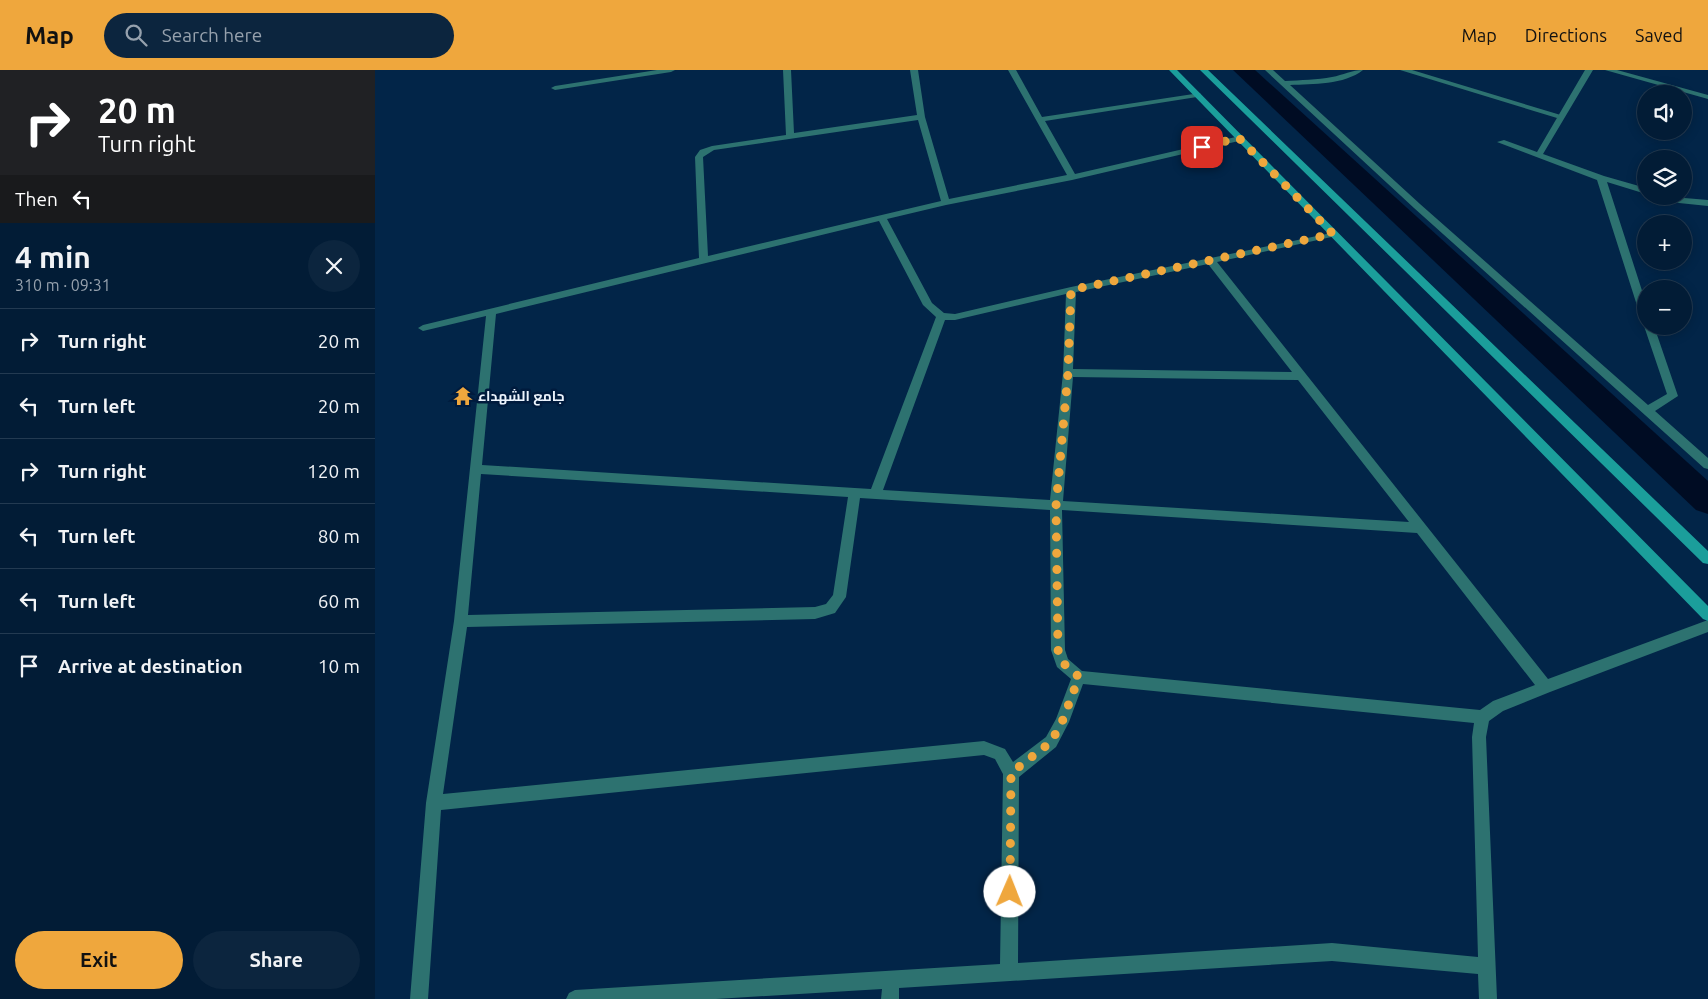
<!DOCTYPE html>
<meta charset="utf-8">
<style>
:root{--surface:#021c36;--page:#0c253e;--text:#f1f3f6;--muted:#96a1ad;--line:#233a51;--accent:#efa73d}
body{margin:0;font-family:Ubuntu,Cairo,sans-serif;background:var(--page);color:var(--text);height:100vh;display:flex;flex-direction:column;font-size:19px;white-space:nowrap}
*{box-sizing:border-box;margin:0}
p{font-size:16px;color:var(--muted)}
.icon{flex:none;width:28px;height:28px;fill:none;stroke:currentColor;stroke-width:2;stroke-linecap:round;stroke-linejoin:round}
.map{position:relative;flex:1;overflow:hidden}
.panel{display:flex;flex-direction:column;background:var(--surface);width:375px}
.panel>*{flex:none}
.top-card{background:#202124;color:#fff;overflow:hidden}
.tools{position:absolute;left:1262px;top:15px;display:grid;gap:10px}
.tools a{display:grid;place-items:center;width:55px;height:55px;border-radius:50%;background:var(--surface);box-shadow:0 2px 12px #0003,0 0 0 1px var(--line);font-size:25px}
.pin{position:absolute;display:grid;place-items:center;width:42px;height:42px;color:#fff;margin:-21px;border-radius:10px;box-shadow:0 2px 8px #0006}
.me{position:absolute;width:55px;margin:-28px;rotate:1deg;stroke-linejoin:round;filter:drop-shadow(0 0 4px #0008)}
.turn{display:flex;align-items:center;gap:18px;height:105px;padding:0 15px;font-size:22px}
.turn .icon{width:65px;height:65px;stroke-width:2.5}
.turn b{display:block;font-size:35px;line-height:42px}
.then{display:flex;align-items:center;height:48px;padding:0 15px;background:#0003;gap:10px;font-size:19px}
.round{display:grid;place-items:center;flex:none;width:52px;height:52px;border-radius:26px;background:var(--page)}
.headline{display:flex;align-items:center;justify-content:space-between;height:85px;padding:0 15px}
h1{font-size:30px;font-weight:700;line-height:38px}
.button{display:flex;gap:10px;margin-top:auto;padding:10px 15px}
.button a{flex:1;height:58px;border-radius:30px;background:var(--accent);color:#111;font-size:20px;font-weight:700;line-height:58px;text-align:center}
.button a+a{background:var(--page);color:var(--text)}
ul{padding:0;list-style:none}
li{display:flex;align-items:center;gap:15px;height:65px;padding:0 15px;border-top:1px solid var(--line)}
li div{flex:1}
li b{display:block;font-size:19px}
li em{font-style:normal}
header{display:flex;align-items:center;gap:30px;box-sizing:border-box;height:70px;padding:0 25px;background:var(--accent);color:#111}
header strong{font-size:24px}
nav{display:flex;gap:28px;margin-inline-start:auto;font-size:18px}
.search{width:350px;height:45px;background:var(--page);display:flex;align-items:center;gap:12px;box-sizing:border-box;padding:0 18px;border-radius:28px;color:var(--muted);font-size:19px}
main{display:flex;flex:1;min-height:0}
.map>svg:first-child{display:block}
</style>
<header>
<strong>Map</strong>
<div class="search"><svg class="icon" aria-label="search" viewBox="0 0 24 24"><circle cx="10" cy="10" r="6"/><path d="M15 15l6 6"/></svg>Search here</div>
<nav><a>Map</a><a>Directions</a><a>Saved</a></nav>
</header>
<main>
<section class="panel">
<div class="top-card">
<div class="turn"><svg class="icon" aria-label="right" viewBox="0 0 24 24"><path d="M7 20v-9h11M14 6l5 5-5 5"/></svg><div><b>20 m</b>Turn right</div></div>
<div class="then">Then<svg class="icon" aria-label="left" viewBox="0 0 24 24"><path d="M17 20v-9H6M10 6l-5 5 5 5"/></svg></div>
</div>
<div class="headline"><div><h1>4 min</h1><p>310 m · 09:31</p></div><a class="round"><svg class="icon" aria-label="close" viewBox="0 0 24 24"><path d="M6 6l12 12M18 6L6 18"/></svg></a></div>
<ul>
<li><svg class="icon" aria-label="right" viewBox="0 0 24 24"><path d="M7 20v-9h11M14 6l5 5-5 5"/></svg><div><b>Turn right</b></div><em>20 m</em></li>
<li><svg class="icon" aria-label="left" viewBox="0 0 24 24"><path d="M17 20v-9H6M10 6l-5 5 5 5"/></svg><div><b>Turn left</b></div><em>20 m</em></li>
<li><svg class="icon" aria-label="right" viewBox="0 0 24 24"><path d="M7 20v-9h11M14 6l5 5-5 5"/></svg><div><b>Turn right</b></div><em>120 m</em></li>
<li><svg class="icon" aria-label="left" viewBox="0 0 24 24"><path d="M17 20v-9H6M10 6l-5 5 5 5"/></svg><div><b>Turn left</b></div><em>80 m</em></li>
<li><svg class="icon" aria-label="left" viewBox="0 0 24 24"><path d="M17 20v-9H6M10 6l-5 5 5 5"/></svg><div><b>Turn left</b></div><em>60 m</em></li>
<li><svg class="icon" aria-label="arrive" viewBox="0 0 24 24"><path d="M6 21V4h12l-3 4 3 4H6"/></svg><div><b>Arrive at destination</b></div><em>10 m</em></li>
</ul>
<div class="button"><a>Exit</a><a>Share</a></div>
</section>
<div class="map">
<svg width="1333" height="929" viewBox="0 0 1333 929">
<rect width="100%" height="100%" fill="#022548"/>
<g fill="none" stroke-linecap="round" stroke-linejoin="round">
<!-- canal -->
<path fill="#000c23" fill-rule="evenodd" d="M858 0H880L1333 411V444L1321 440Z"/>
<!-- lane -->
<path fill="#2d7270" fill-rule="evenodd" d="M1025 0H1037L1189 46 1182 48Z"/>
<!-- street -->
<path fill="#2d7270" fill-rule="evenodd" d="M282 0H300L296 2 180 20 176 18 180 16Z
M408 0H416L419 63 542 45 535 0H543L550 47 574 129 692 105 633 0H641L667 47 825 23 826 25 822 27 670 51 700 104 865 66 869 68 868 70 697 110 571 135 512 149 557 233 569 243 580 244 696 217 961 162V166L842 192 1173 609 1333 550V562L1175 622 1128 641 1114 651 1111 667 1122 929H1104L1103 904 957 891 524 918V929H506L507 919 341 929H191L194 923 200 920 625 894 628 704 620 689 609 685 66 740 53 929H35L51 733 79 551 111 246 48 261 43 258 48 255 324 188 320 87 325 80 337 76 411 65ZM543 50 566 131 333 186 328 87 339 80ZM504 151 548 235 561 247 496 419 107 395 121 244ZM833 194 917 302 698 299 701 222ZM691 224 688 303 675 430 508 420 570 250H580ZM698 307 923 310 1034 452 688 431ZM106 404 473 427 458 525 451 534 440 537 93 545ZM485 428 675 440 676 580 682 597 696 609 681 649 671 667 638 692 630 679 609 671 68 724 92 557 440 549 460 543 471 527ZM687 440 1042 463 1160 615 1118 631 1105 640 707 601 693 589 690 580ZM708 614 1099 653 1097 667 1103 887 957 873 643 893 644 707 681 677 694 652Z
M890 0H898L910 11C926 10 942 10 957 7 968 5 977 0 988 0 969 15 938 14 915 15L1045 134 1273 335 1292 324 1269 256 1271 253V256H1279L1303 326 1280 341 1333 388V399L1329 398 1039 138Z
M1210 0H1218L1168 84 1229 106 1271 118V124L1232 112 1271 233V251L1266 248 1222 110 1122 72 1129 70 1162 82Z
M1230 0H1242L1333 25V29Z
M1286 126 1333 130V136L1304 133Z"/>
<!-- secondary -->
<path fill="#1b9e9b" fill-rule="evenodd" d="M794 0H802L1333 536V551L1328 549Z
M825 0H833L1333 481V494L1328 493Z"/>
</g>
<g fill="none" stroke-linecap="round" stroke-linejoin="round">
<!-- route -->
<path stroke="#efa73d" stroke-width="9" stroke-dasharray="0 16.2" d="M635 822 636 703 676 672 687 652 704 607 687 592 683 580 681 436 693 303 696 220 958 164 864 68 827 77"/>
</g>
<!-- icons -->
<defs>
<g id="temple-bare" transform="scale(1.5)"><path d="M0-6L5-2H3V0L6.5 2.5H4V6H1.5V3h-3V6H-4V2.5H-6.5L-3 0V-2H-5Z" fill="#efa73d" stroke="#001b3d" stroke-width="2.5" paint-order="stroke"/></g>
</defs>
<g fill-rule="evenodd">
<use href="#temple-bare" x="88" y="326"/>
</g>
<g text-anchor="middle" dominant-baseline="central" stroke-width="5" stroke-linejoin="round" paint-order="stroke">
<!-- poi labels -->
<g font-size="14" font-weight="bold" fill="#ecf4fd" stroke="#001b3d" text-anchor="start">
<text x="103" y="326">جامع الشهداء</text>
</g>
</g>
</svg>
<div class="tools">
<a><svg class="icon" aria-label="sound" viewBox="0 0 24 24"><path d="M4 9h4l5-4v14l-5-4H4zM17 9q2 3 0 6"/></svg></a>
<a><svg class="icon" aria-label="layers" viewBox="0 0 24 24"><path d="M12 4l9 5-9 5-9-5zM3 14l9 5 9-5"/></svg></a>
<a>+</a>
<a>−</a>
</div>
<div class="pin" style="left:827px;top:77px;background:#d93025"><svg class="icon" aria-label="arrive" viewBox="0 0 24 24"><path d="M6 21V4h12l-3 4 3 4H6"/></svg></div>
<svg class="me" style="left:635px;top:822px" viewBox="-20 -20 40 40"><circle r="19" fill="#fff"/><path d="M0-13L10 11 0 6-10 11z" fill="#efa73d"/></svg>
</div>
</main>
